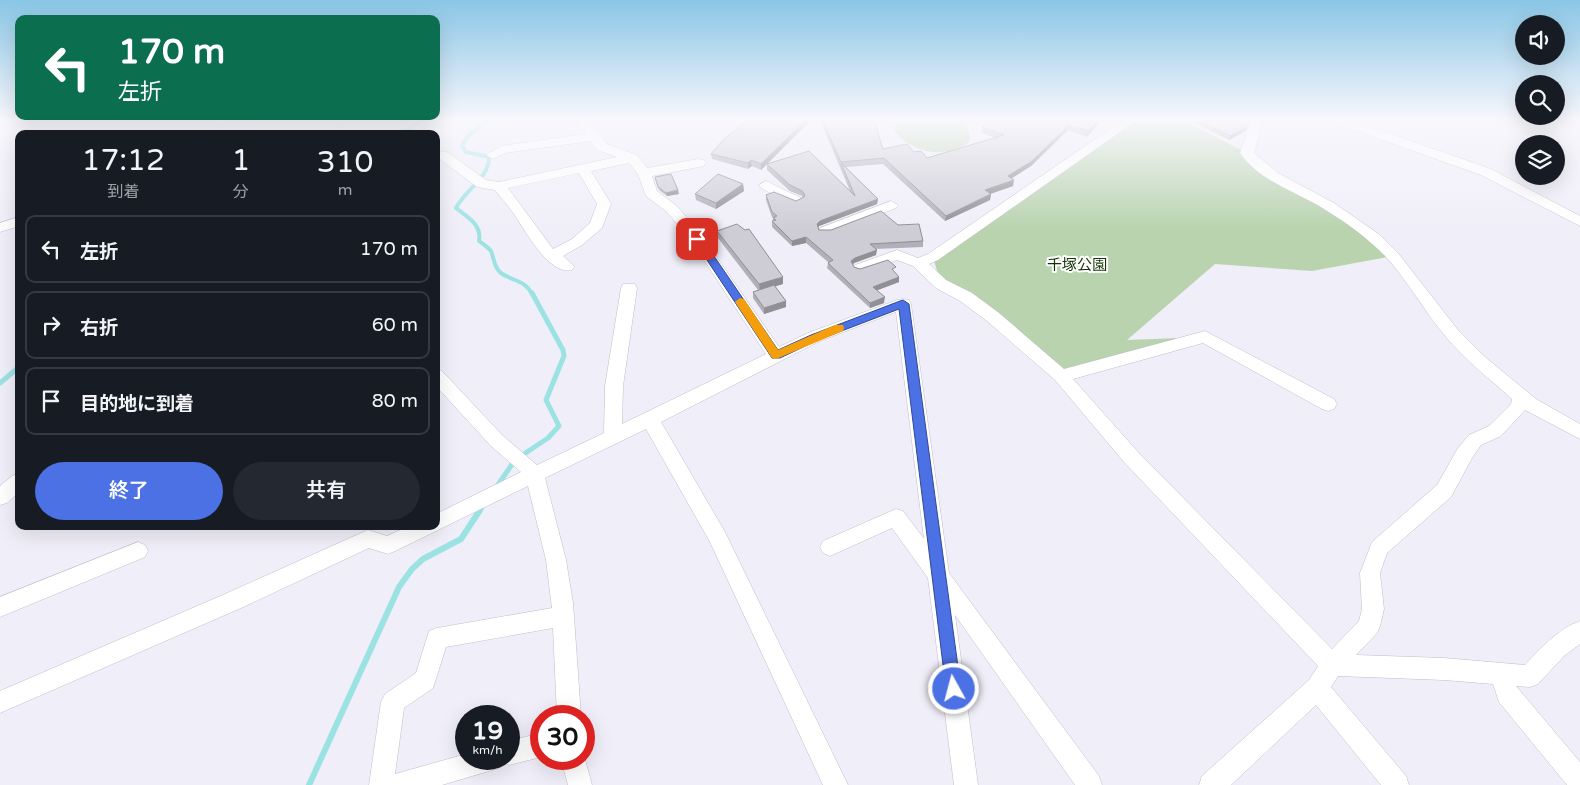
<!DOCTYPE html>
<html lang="ja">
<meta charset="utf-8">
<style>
:root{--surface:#171b24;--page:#242831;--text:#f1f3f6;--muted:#9ea1a6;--line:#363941;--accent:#4c71e5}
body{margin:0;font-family:"Varela Round","Noto Sans JP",sans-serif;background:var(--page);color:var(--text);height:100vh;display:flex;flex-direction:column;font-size:19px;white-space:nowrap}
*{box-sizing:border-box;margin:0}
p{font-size:16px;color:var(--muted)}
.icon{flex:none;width:28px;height:28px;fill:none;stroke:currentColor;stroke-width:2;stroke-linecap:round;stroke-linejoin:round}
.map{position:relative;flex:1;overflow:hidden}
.drawer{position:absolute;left:15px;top:130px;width:425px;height:400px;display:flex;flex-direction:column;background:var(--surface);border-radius:10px;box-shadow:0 5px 20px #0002}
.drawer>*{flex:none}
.hud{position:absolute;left:15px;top:15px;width:425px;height:105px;border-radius:10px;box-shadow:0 5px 20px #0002;background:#0b6e4f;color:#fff;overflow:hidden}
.buttons{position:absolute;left:1515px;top:15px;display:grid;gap:10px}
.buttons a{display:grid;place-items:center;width:50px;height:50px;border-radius:50%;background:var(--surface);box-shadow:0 5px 20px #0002;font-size:25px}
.speed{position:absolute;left:455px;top:705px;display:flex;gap:10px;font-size:25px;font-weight:700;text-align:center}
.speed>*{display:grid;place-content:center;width:65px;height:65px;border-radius:50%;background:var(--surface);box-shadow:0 5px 20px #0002;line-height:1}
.speed small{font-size:12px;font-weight:400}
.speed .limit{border:8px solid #d22;background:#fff;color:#111}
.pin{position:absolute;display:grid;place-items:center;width:42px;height:42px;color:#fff;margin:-21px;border-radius:10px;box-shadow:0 2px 8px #0006}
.me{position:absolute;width:55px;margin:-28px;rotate:353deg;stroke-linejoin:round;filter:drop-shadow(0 0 4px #0008)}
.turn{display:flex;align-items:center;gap:18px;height:105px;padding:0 20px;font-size:22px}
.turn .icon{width:65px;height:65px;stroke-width:2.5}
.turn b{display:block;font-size:35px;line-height:42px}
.eta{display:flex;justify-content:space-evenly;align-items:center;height:85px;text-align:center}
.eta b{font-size:30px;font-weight:600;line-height:35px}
.action{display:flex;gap:10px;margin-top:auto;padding:10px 20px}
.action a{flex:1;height:58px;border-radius:30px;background:var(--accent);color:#fff;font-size:20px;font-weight:600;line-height:58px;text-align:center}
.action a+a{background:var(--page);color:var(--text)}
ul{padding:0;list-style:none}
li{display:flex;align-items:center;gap:15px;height:68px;margin:0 10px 8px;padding:0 10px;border:2px solid var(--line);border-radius:10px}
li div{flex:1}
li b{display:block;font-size:19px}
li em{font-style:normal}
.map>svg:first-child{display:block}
</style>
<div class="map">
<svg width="1580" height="785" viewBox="0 0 1580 785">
<rect width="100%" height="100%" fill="#f0eef8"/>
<!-- green -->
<path fill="#b8d3ae" d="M901 120H960C968 126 971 131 969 142 950 156 925 155 906 142 901 138 895 134 894 127Z
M1131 120H1182L1247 153 1307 192 1393 256 1312 271 1215 264 1127 340 1205 337 1061 376 941 284 933 257Z"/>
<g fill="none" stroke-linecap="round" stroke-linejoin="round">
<!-- stream-far2 -->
<path stroke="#9be2e3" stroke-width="4" d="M488 120 468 136 462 146 466 152 489 157C489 178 466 189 456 208 467 217 482 224 479 241 483 244 488 247 491 251 494 258 494 268 501 273 512 281 525 280 532 294
M399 134 423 120"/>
<!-- stream-far1 -->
<path stroke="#9be2e3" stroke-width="5" d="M0 383 19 367
M495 489 515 460 548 438 559 426 546 400 564 356 563 350 532 293
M479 512 484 504"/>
<!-- stream -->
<path stroke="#9be2e3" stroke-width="6" d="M309 785 399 587 412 569 423 559 461 539 480 510"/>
<!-- minor casing -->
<g stroke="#c0bec7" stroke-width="1">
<path id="minor" d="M211 120H226L206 134H191Z
M340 120H352L361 134H348Z
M579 120H591L590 123 607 144 637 155 647 168 699 159 704 160 706 163 704 166 652 176 657 191 677 206 702 236 779 347 808 333 897 300 903 299 909 300 911 304 949 573 1099 776 1102 785H1075L955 615 978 785H954L928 578 892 528 830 556 823 553 820 547 823 541 896 509 903 511 924 539 896 312 820 341 661 422 725 532 848 785H823L710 542 646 429 545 478 566 560 573 603 581 716H557L553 628 446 647 433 688 404 708 395 774 466 754V759H509V741L541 733V757L509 765 501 762 499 768 442 785H369L381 702 385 694 416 673 429 631 437 628 552 608 546 560 528 486 395 551 388 554 369 548 241 608 0 713V691L225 594 361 533 368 530 387 536 409 526H436V514L521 472 490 445 436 386V369L442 371 502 435 537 465 604 433 605 386 621 288 623 284H635L637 288 623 386 622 424 766 354 692 242 667 212 646 196 638 174 629 163 591 171 611 204 602 228 582 245 563 256 575 267 572 270C549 276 525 230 514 214 508 205 501 198 495 190L477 187 440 159 436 160V152H447L486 180 499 182 617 157 597 150 591 141 505 153 493 159 486 155 501 146 586 134 578 123ZM579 173 597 204 590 223 572 239 553 249 508 188Z
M1123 120H1137L938 260 929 264 946 280 972 293 999 313 1064 369 1205 331 1334 399 1337 404 1334 409 1328 411 1322 409 1203 343 1073 379 1138 452 1332 649 1359 621 1362 609 1360 573 1372 542 1437 485 1458 448 1469 435 1489 426 1511 404 1512 399C1490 379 1465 360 1446 337 1425 312 1409 283 1387 258 1369 239 1347 223 1324 209 1296 191 1260 182 1240 153L1251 120H1263L1254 153 1278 173 1334 203 1380 235 1398 253 1458 330 1485 357 1536 399 1580 424V439L1525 410 1501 436 1481 445 1472 458 1451 497 1387 553 1380 573 1384 609 1380 626 1377 633 1356 655 1444 658 1525 665C1541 648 1558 629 1580 621V644L1564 656 1538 684 1530 687 1516 686 1580 762V785H1567L1499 702 1493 684 1444 680 1338 676 1331 687 1406 776 1409 785H1381L1316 705 1231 785H1199L1202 776 1309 680 1318 666 1124 462 1055 380 987 321 960 301 936 288 913 266 897 260 860 273 855 271 852 268 855 265 897 250 918 258 928 254Z
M1333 120H1351L1491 169 1580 216V226L1481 175 1335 123Z
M766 181 801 198 803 201 796 205 791 204 761 188 759 185Z
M891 201 898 205 896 208 830 234H820L818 231 820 228Z
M19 217V226L0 232V223Z
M19 473V492L7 503 0 505V486L12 476Z
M138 542 145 545 148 551 145 557 0 617V597Z
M584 756 592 785H568L561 759H584Z"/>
</g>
<!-- minor -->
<use href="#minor" fill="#fff" fill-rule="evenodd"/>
</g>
<!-- wall -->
<path fill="#b1afb7" d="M811 120 761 170 752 166 748 169 712 159 711 154Z
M820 120H874L883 149 914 152 927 158 995 138 981 132 982 127 985 124 978 121 979 120H1101L1087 137 1068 130 1031 166 1012 178 1013 186 990 194H991L990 200 945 221 883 164 846 167 878 199 877 204 819 226 818 228 819 230H831L898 225 923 241V247L875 249 876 255 854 263 853 265 854 267 860 269 895 272 899 282 877 290 884 303 870 308 827 268 828 263V262L806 243 792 246 772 227V221H773V218L772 217 766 200V195L796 201 803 198 802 196 790 191 767 170V164L850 191Z
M1189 120H1245V131L1229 140Z
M655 177 679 194 667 196 659 190Z
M743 184 744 191 716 209 696 200 695 194Z
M717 231 783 284 775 286 786 301V307L764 314 753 298V292L758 290 718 238Z"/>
<!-- shaded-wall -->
<path fill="#908f95" d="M806 120H811L761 170V164Z
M1098 120H1101L1087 137 1089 131Z
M1069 125 1068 130 1031 166 1007 181 1008 176Z
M1247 127 1245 131 1229 140 1230 136Z
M751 160 752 166 748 169V163Z
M1014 180 1013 186 984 196 985 190Z
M743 184 744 191 716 209V203Z
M678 190 679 194 667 196 666 193Z
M991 194 990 200 945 221 946 216Z
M878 199 877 204 819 226 816 230 817 224 820 221Z
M806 237V243L792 246V241Z
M877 250 876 255 854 263 851 267V261L855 258Z
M783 277V284L760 291 759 284Z
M899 277V282L873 292V287Z
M885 297 884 303 870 308V303Z
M786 301V307L764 314V308Z"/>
<!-- building -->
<path fill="#ceccd5" stroke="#908f95" d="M747 120H806L761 164 751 160 748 163 711 154 723 140Z
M822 120H874L883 149 907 144 914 152 921 151 927 158 1004 135 982 127 989 120H1098L1089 131 1069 125 1032 161 1008 176 1014 180 985 190 991 194 946 216 884 158 841 162Z
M1198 120H1245L1249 122 1247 127 1230 136Z
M809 151 855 196 841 163 878 199 820 221 817 224 819 230H831L881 211 898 225 919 224 923 241 870 244 877 250 855 258 851 261 854 267 860 269 888 260 896 267 892 269 899 277 873 287 885 297 870 303 828 263 833 260 806 237 792 241 772 221 776 220 773 218 777 216 772 212 766 195 774 192 796 201 804 197 805 195 802 191 790 185 767 164Z
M671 174 678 190 666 193 658 187 655 177Z
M718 174 743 184 716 203 695 194Z
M737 224 745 230 749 229 783 277 759 284 717 231Z
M774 285 786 301 764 308 753 292Z"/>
<!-- sky -->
<linearGradient id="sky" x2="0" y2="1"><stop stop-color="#89c6e6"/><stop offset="0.52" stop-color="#f8f7fc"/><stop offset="1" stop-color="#f8f7fc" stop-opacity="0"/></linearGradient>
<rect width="1580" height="230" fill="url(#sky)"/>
<!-- route -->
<path fill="#4c71e5" stroke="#314995" d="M697 236 701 237 778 350 811 335 900 301 903 300 909 304 961 689 959 694 954 696 948 694 946 689 899 309 818 340 780 358H772L693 239Z"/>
<!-- slow -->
<path fill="#f59e0b" d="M740 298 744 299 778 350 835 325H843L844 328 843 331 776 359 772 358 735 302Z"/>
<g text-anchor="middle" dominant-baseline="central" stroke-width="4" stroke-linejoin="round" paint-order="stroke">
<!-- park labels -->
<g font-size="15" fill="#133305" stroke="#fff">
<text x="1077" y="265">千塚公園</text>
</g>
</g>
</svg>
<div class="buttons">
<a><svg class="icon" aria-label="sound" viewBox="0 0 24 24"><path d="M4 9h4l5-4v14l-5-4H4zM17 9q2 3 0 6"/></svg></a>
<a><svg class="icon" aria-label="search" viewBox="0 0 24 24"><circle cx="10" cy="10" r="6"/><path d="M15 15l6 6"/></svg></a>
<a><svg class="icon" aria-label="layers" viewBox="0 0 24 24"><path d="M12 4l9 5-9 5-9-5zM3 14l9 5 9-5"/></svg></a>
</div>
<div class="speed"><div>19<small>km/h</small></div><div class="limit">30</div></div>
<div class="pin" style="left:697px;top:239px;background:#d93025"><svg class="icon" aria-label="arrive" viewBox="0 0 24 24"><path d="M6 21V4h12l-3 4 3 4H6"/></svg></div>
<svg class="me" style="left:954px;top:689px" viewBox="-20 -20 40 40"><circle r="17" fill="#4c71e5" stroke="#fff" stroke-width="3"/><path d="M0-11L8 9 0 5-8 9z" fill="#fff"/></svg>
<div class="hud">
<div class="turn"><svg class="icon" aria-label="left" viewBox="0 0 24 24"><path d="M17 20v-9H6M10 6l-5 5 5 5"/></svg><div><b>170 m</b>左折</div></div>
</div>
<section class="drawer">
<div class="eta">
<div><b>17:12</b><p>到着</p></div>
<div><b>1</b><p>分</p></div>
<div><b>310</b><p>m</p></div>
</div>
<ul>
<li><svg class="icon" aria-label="left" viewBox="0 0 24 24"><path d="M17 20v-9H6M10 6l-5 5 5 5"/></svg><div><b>左折</b></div><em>170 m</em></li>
<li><svg class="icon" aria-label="right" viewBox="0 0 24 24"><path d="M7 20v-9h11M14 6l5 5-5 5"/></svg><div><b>右折</b></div><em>60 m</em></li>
<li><svg class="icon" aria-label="arrive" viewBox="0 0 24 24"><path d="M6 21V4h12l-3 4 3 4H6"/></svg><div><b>目的地に到着</b></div><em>80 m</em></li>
</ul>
<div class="action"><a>終了</a><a>共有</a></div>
</section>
</div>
